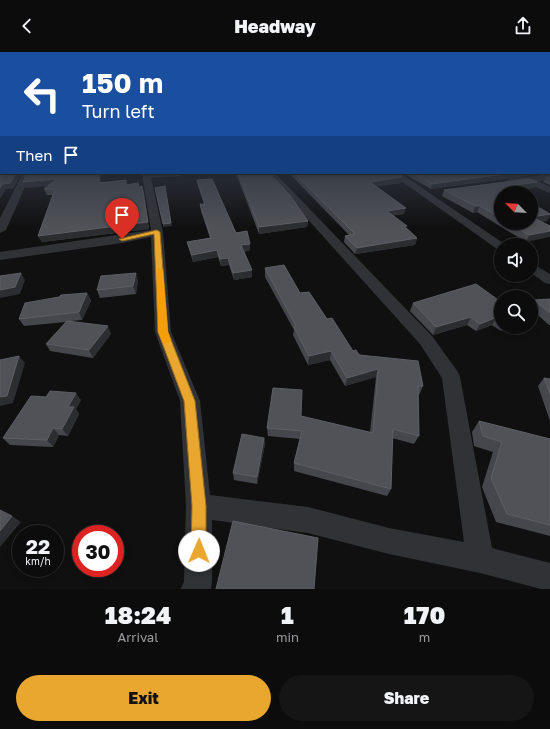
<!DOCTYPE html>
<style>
:root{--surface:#0c0c0d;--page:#151516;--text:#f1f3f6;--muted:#9a9b9d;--line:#2c2c2e;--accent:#eaa72f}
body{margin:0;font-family:"Golos Text",sans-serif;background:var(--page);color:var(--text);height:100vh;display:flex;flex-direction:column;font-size:15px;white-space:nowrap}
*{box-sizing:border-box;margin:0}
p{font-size:13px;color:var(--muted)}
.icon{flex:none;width:22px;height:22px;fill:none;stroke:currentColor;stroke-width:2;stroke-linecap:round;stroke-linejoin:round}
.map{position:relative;height:537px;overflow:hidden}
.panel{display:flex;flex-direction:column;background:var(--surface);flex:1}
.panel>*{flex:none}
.guide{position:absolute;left:0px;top:0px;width:550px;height:122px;box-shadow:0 2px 6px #0003,0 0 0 1px var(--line);background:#1a4fa0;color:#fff;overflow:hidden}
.needle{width:26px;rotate:294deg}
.controls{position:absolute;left:494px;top:134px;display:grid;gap:8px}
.controls a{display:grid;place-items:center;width:44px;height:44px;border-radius:50%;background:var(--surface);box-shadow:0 2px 6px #0003,0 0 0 1px var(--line);font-size:20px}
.speed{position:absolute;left:12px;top:473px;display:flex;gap:8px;font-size:20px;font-weight:700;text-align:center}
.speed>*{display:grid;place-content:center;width:52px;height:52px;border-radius:50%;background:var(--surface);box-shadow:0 2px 6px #0003,0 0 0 1px var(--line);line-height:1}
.speed small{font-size:10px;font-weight:400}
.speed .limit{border:6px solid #d22;background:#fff;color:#111}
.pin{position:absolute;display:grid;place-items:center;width:34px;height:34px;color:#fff;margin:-41px -17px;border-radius:50% 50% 50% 0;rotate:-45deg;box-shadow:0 0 4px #0007}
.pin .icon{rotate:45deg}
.me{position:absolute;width:44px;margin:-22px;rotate:1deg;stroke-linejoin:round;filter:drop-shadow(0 0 3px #0008)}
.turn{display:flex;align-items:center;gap:14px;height:84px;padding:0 16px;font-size:18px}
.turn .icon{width:52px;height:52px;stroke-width:2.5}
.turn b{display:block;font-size:28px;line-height:34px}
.then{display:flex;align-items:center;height:38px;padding:0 16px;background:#0003;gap:8px;font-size:15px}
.eta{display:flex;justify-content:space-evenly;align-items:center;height:68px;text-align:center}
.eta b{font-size:24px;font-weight:800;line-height:28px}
.primary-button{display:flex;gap:8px;margin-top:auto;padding:8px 16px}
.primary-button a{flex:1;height:46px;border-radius:24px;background:var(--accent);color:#111;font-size:16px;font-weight:800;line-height:46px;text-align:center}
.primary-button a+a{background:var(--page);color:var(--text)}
header{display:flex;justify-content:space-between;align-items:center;height:52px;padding:0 16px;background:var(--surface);font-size:18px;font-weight:800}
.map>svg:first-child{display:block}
</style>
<header><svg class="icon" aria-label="back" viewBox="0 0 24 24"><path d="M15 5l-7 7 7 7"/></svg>Headway<svg class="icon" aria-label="share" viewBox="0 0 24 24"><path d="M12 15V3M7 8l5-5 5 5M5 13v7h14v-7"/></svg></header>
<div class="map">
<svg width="550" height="537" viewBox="0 0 550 537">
<rect width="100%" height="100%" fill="#101011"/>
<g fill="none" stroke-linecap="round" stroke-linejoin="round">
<!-- street -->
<path fill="#313236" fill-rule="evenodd" d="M23 121H31L6 178 0 181V166Z
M142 121H184L180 124 151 126 163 180 171 280 200 349 210 443 308 455 389 476 464 490 442 326 420 292 266 121H275L432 284 458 320 460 325 492 496 550 511V537H541L480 521 389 502 308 481 212 468V529L211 537H181L184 529 186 454 180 349 155 280 151 185 122 191 0 208V200L151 178Z
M390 121H400L506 193H501V198L497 197Z
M550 122V128L538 129 550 135V141L526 131 510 133 505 130 510 127Z
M531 211 550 222V232L545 231 531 221Z"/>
</g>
<!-- wall -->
<path fill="#46474c" d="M101 121V131L126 128 127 133 139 135 144 140 149 177 42 190 38 184 53 143H47L44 137 49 133 26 136Z
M236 121H269L308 169 307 175 259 182Z
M289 121H396L401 131 376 134 404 162 393 163 417 186 415 193 355 202 344 190 345 184 349 183Z
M403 121H546L431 137Z
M550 124V133L543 130 546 125Z
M197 128 236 181 250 192V198L244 200 252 225 234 228 229 213 221 214 218 205 193 210 189 197 187 190 210 186 201 159 200 152H204L198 134Z
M537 130 534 136 501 141V171H531L547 169H542L526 190 477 160 473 161 442 144 444 138Z
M265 216 300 241 327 267 353 299 423 334 419 343H418L419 384 414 392 392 386 391 437 387 444 294 419V411L300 387 268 384 267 376 301 364 370 380 376 325 345 334 330 308 308 313 293 283 294 278 265 225Z
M138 228 136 242 100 246 97 238Z
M87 241 91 249 82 268 71 269 111 282 93 306 50 299 46 292 66 270 24 274 19 267Z
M550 247V273H549L531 257V253L534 248Z
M501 250V275H511L501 279 492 273 476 279 467 273 433 283 410 259 413 251Z
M544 326 550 327V369L538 334Z
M81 348 76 357 79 362 68 384 59 383 53 395 10 393 3 386Z
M479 369 550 387V484L496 470 482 435 493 400 474 394 472 380Z
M264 386 265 392 257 432 234 428 233 421Z"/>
<!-- shaded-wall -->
<path fill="#2c2d30" d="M16 121H22L13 137H6L0 147V136L3 132Z
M99 121H101V137L99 131Z
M511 121H546L431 137 432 132Z
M402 125 401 131 369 135 370 130Z
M57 127 59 133 26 136 23 130Z
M537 130 534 136 499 141 502 135Z
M142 134 144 140 149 177 42 190 38 184Z
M165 134 172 174 163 175V172Z
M475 154H480L477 160 473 161Z
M406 156 404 162 386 165 387 159Z
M550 162V164L547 169 528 171 532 165Z
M308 169 307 175 259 182V175Z
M550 179V185L526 190 529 183Z
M417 186 415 193 355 202 357 196Z
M250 192V198L242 200 241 193Z
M217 198 218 205 193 210 192 203Z
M228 206 229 213 221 214 220 207Z
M252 218V225L234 228 233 221Z
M21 221 25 228 20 242 0 246V238Z
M136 221 138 228 136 242 133 234Z
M87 241 91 249 82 268 79 260Z
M471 265 467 273 433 283 436 275Z
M497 265 492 273 476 279 480 272Z
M108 274 111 282 93 306 89 298Z
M504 275H511L501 279Z
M331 299 330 308 308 313 309 304Z
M19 304 25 311 13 351 0 354V345Z
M378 317 376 325 345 334 347 326Z
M76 341 81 348 76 357 79 362 68 384 62 377 68 355Z
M53 376 59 383 53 395 47 388Z
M264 386 265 392 257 432V425Z
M12 464 21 470 0 495V479Z"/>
<!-- building -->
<path fill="#505257" stroke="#5d5f65" d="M0 101H1V121H16L10 131 3 132 0 136Z
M549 101H550V116H549Z
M27 121H99V131L126 128V133L138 131 139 135 142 134 148 170 38 184 55 137H44L57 127 23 130Z
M238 121H269L289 142 308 169 259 175Z
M294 121H396L402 125 370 130 406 156 387 159 407 174H404L417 186 357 196 345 184 355 182Z
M413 121H511L432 132Z
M212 127 236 181 247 179 250 192 241 193 252 218 233 221 228 206 220 207 217 198 192 203 187 190 211 186 200 152H205L197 128Z
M529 127 537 130 502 135 512 141H501V166L480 154H475L444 138Z
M165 134 171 171 163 172 155 136Z
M531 151 550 162 532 165 550 174V179L529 183 509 171H531Z
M284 213 300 241 309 240 327 267 332 266 353 299 356 298 359 303 418 309 423 334H418L419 384 393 377 391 437 294 411 302 379 267 376 273 336 302 338 301 364 373 381 378 317 347 326 331 299 309 304 294 275 296 274 265 216Z
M21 221 15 235 0 238V224Z
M136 221 133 234 97 238 101 224Z
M476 232 501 250V268L497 265 480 272 471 265 436 275 413 251Z
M87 241 79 260 19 267 25 251 59 245 61 243Z
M550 247V261L534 248Z
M67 269 108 274 89 298 46 292Z
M19 304 7 344 0 345V308Z
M544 326 550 327V342Z
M50 339 76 341 68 355H74L62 377 53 376 47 388 3 386 31 344 46 345Z
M479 369 550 387V473L507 462 491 426 502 390 483 384Z
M242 382 264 386 257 425 233 421Z
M0 458 12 464 0 479Z
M233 469 318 486 314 537H216Z"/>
<!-- sky -->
<linearGradient id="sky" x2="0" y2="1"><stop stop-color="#090909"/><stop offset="0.57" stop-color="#313743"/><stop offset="1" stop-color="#313743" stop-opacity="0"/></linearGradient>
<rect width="550" height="176" fill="url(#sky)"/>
<!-- route -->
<path fill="#eaa72f" stroke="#986d1f" d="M157 178 160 180 168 280 195 349 206 454V499L204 505 199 507 193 505 191 499 192 454 184 349 158 280 154 182 122 189 119 187Z"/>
<!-- slow -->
<path fill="#f59e0b" d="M157 216 163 217 168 280 171 288 166 292 163 291 158 280Z"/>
</svg>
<div class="controls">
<a><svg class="needle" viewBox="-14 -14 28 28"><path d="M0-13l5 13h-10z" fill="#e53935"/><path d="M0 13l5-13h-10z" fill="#9a9b9d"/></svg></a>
<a><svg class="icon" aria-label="sound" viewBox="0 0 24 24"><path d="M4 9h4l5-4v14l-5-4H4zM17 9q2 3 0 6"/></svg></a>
<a><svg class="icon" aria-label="search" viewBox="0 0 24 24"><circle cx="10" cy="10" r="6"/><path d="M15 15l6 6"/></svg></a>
</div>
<div class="speed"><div>22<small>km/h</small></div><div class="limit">30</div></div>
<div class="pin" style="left:122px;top:187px;background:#d93025"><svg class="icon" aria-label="arrive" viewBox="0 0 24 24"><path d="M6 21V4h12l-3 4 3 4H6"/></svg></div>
<svg class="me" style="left:199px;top:499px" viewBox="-20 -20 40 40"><circle r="19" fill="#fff"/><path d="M0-13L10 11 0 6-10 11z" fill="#eaa72f"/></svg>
<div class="guide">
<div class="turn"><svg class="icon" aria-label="left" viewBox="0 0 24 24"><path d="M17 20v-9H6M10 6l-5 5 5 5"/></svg><div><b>150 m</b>Turn left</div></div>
<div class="then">Then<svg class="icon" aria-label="arrive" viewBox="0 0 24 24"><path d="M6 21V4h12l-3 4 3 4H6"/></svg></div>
</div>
</div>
<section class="panel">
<div class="eta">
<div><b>18:24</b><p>Arrival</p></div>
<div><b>1</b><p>min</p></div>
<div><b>170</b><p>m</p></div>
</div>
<div class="primary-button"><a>Exit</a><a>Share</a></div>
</section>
